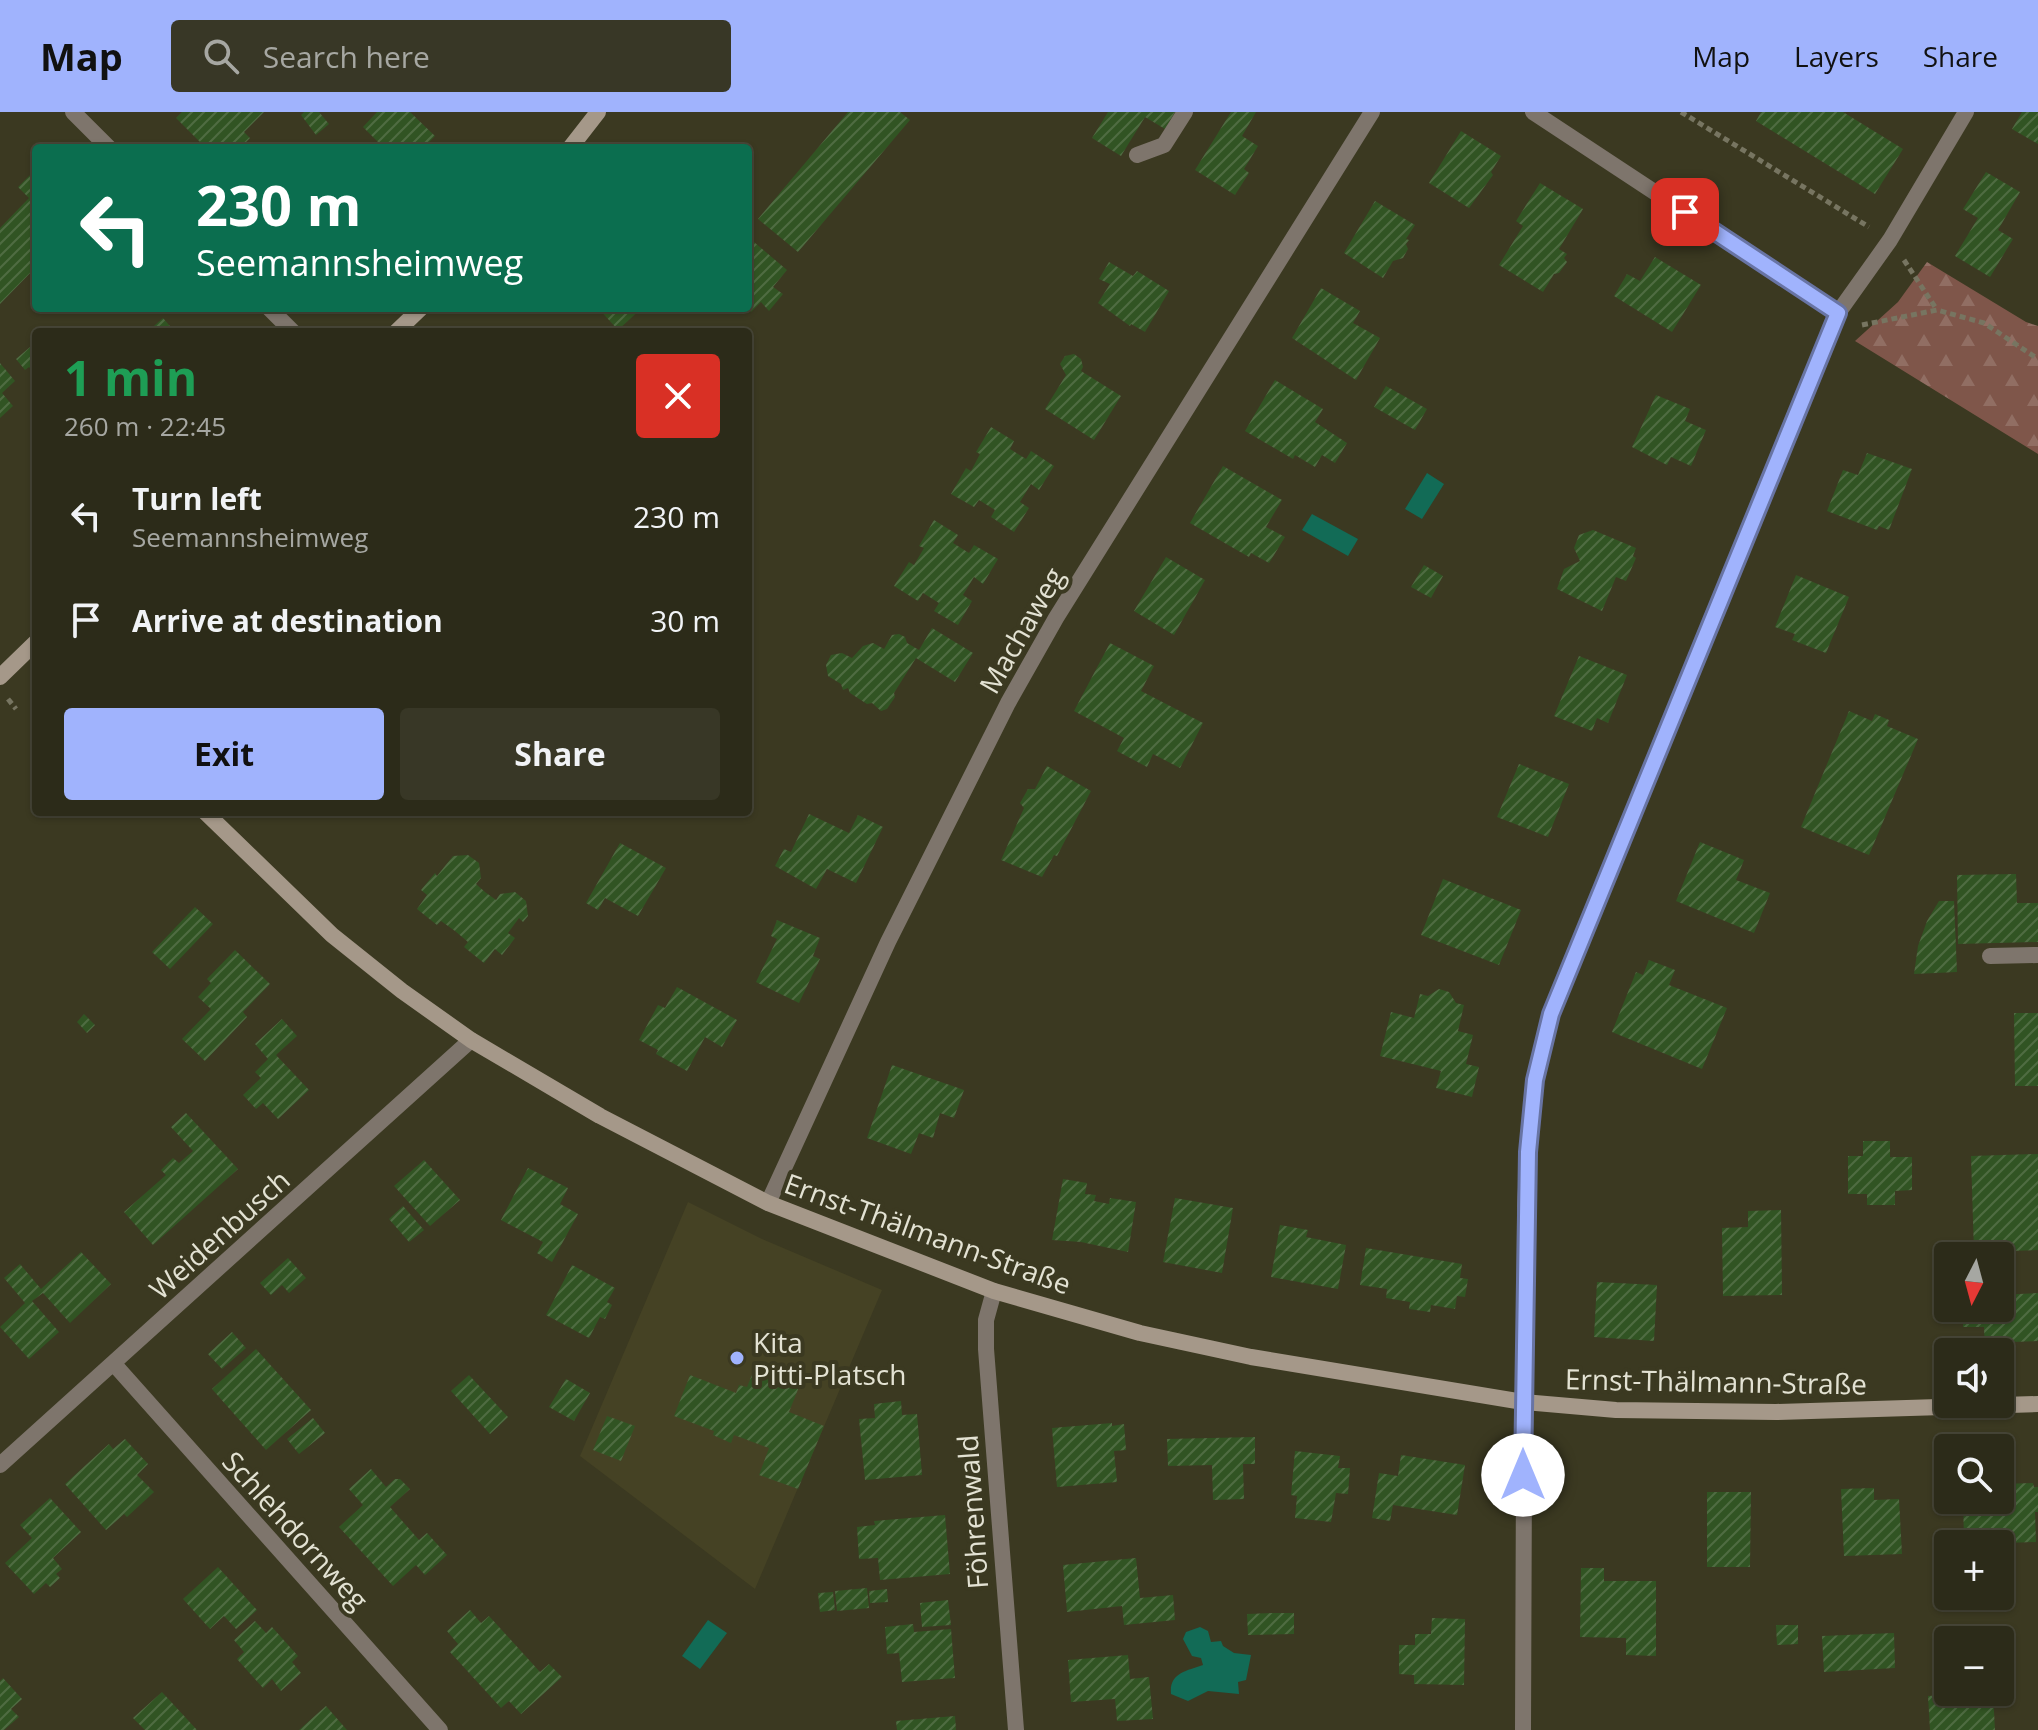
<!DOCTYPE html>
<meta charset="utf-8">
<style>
:root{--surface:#2c2b19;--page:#383726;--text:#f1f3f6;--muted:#a6a7a2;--line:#484738;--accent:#a0b3fd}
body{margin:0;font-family:"Open Sans",sans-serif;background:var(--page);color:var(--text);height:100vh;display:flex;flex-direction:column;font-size:30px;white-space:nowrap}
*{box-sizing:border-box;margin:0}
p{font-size:26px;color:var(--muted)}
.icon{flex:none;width:44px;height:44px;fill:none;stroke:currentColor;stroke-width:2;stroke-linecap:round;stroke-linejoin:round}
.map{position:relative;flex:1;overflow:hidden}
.details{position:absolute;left:32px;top:216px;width:720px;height:488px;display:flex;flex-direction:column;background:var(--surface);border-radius:8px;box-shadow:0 2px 6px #0004,0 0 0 2px var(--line)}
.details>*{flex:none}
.top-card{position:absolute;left:32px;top:32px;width:720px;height:168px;border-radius:8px;box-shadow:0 2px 6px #0004,0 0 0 2px var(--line);background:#0b6e4f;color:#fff;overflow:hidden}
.needle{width:52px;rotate:186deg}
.controls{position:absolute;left:1934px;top:1130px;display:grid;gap:16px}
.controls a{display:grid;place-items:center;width:80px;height:80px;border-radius:8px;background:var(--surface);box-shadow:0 2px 6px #0004,0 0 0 2px var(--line);font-size:40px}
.pin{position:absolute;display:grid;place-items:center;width:68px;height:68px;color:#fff;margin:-34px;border-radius:16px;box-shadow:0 4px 12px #0006}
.me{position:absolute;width:88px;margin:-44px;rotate:0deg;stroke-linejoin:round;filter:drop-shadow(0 0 6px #0008)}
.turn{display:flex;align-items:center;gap:28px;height:168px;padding:0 32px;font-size:36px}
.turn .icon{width:104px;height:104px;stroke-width:2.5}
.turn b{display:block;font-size:56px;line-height:68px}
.round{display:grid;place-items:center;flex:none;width:84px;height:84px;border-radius:8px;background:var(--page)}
.headline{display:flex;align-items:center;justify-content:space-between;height:136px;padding:0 32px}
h1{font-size:48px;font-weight:700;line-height:60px;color:#1e9e55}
.primary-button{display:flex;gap:16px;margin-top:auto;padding:16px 32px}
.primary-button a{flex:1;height:92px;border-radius:8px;background:var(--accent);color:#111;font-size:32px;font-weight:700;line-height:92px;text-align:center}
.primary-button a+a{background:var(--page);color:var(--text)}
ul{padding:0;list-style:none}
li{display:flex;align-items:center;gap:24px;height:104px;padding:0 32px}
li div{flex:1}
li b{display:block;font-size:30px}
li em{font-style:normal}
header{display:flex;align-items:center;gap:48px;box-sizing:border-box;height:112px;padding:0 40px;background:var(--accent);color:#111}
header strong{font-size:38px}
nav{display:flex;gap:44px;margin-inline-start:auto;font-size:28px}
.search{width:560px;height:72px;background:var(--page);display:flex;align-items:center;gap:20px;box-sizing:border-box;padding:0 28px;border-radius:8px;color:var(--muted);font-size:30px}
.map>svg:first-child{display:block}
</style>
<header>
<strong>Map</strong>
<div class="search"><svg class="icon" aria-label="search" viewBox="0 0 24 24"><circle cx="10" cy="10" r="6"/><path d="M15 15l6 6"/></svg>Search here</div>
<nav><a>Map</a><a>Layers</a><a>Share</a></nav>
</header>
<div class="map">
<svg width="2038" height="1618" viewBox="0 0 2038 1618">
<defs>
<pattern id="forest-firs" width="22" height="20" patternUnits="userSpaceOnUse" patternTransform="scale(2)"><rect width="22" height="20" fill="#7f564a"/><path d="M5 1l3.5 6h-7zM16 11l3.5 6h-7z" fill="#916e63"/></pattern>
<pattern id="building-hatch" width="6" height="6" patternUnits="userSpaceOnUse" patternTransform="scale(2)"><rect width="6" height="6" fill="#315423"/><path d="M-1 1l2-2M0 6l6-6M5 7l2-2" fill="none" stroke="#4f6c42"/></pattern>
</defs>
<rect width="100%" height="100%" fill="#3b3921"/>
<!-- built -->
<path fill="#454224" d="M688 1090 762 1127 882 1178 755 1477 580 1344Z"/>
<!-- forest -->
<path fill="url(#forest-firs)" d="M1927 150 2026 210 2038 214V342L1855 229 1898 190Z"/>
<!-- water -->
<path fill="#126b56" d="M1427 361 1444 372 1422 407 1405 397Z
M1312 402 1358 427 1348 444 1302 418Z
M708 1508 727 1521 700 1557 682 1544Z
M1200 1515 1208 1519 1211 1530 1221 1529 1223 1534 1234 1541 1251 1543 1246 1568 1238 1570 1239 1582 1208 1579 1188 1589 1171 1582C1169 1561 1186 1559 1203 1553L1201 1546 1192 1544 1183 1527 1186 1520Z"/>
<!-- building -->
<path fill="url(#building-hatch)" d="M182 0H264L244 20 250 26 240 36H206L176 6Z
M304 0H319L329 12 316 23 301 3Z
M377 0H410L435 24 423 36H384L363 15Z
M848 0H900L910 8 798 140 758 107Z
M1108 0H1175L1165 17 1145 5 1121 44 1092 26Z
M1231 0H1256L1242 24 1258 34 1244 57 1249 61 1235 83 1195 58Z
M1761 0H1843L1903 37 1875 82 1756 9Z
M2022 0H2038V32L2012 17Z
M1461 19 1501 44 1491 60 1493 63 1469 96 1429 71Z
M33 60 36 63V155L0 192V116L29 86 18 75Z
M1986 60 2020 80 1998 118 2013 127 1990 165 1955 144 1978 106 1963 97Z
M1540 71 1583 97 1559 137 1567 142 1564 146 1567 150 1559 161 1554 162 1543 180 1499 153 1523 114 1516 109Z
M1375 89 1415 113 1406 127 1409 128 1406 132 1408 137 1403 146 1393 149 1383 166 1344 141Z
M748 125 787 158 773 175 783 182 769 199 761 190 751 200 748 196Z
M1655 145 1701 173 1672 220 1614 184 1627 162 1640 169Z
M1109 150 1133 164 1137 159 1169 179 1145 220 1131 212 1130 214 1098 191 1110 172 1099 167Z
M1321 176 1360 199 1353 211 1380 226 1356 268 1292 226Z
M598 196H642L618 218Z
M163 206 175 220H147Z
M36 230V263L29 255 25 258 16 247Z
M1074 242 1081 247 1083 255 1081 259 1121 284 1094 328 1045 297 1066 263 1060 252 1065 244Z
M0 251 15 269 2 281 13 294 0 306Z
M1275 268 1323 297 1315 310 1347 331 1335 351 1322 343 1315 355 1295 343 1293 347 1245 319Z
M1386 274 1427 297 1415 318 1374 295Z
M1656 283 1690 297 1685 309 1706 318 1691 354 1671 345 1667 353 1632 335Z
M991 315 1014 329 1010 337 1026 347 1031 339 1054 354 1039 378 1031 372 1020 390 1029 396 1014 420 991 405 995 398 979 388 974 395 951 382 966 356 971 359 980 342 976 340Z
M1867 341 1912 357 1889 418 1879 414 1877 418 1827 399 1843 358 1858 363Z
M1223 354 1282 388 1266 415 1285 425 1269 451 1251 441 1249 445 1190 411Z
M934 408 958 423 953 431 969 441 974 433 998 447 983 472 974 465 963 483 972 489 958 513 934 499 939 491 923 481 918 489 894 474 909 450 914 453 924 436 919 434Z
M1593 418 1636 436 1633 444 1636 446 1626 469 1616 465 1602 499 1557 477 1564 457 1580 449 1574 436 1579 423Z
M1166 445 1205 468 1174 523 1134 499Z
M1424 453 1443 464 1431 486 1411 475Z
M1796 463 1849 485 1826 541 1792 528 1795 522 1775 515Z
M932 516 973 541 955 570 916 546 894 581 895 585 887 597 881 599 872 591 867 592 850 581 848 576 843 578 841 572 828 564 826 553 831 543 842 541 852 546 863 534 873 531 884 537 892 523 899 522 905 525 907 531 919 538Z
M1110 531 1154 554 1141 579 1203 611 1180 656 1153 642 1147 655 1117 639 1124 626 1074 599Z
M1579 544 1627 563 1608 611 1597 606 1592 619 1554 604Z
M1849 599 1872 609 1875 602 1889 608 1887 614 1918 627 1869 743 1801 715Z
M1519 652 1569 672 1548 725 1497 705Z
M1047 654 1091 679 1057 744 1054 743 1042 765 1001 748 1024 696 1020 691 1028 677H1035Z
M809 702 849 721 858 703 883 715 856 771 827 757 816 777 775 754 784 737 791 740Z
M1700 730 1744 748 1736 768 1770 781 1754 821 1676 789Z
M620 731 666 756 638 804 605 786 598 798 586 791Z
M468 743 479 751 481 766 476 772 485 780 496 788 500 782 515 780 526 789 528 804 523 810 519 806 508 821 515 826 502 843 495 837 484 851 464 835 468 830 455 819 441 809 437 813 417 797 427 783 421 778 435 761 437 764 453 744Z
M2016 762 2017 791H2038V830L1958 832 1957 763Z
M1443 767 1521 798 1499 853 1421 823Z
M1939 789H1954L1957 860 1914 862 1918 834 1927 809Z
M195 795 213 812 170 857 152 840Z
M777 808 820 826 813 844 820 847 799 891 756 870 777 827 771 824Z
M235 838 270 872 243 900 247 905 205 949 182 927 211 897 198 885 211 871 207 867Z
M1649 848 1675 858 1669 873 1727 896 1702 957 1612 920 1636 860 1643 863Z
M677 875 737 908 722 935 705 925 687 959 656 942 658 938 639 928 658 893 665 896Z
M1439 877 1449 880 1456 891 1464 893 1458 919 1473 923 1466 952 1479 955 1472 985 1436 976 1441 959 1380 944 1391 900 1414 906 1420 882 1428 884Z
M2014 901H2038V974H2015Z
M84 902 95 913 87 921 77 910Z
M282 907 297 924 276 943 309 978 278 1007 263 991 256 997 243 983 261 966 255 960 268 947 255 932Z
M892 953 964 978 954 1006 940 1001 933 1026 919 1021 911 1042 867 1026Z
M186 1001 238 1057 153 1133 124 1100 166 1063 161 1058 173 1046 179 1051 193 1039 171 1015Z
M1863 1029H1890V1045H1912V1078L1895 1079V1093H1867V1082H1848V1044H1863Z
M2038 1042V1138L1974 1140 1971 1044Z
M424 1048 460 1088 430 1114 394 1074Z
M528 1056 568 1076 560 1092 578 1102 552 1150 537 1141 543 1130 501 1108Z
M1063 1067 1087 1071 1085 1082 1096 1083 1094 1089 1109 1092 1110 1086 1136 1090 1128 1140 1081 1130 1052 1128Z
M1175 1086 1233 1096 1222 1161 1163 1150Z
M403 1094 424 1118 409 1130 389 1107Z
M1781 1098 1782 1183 1723 1184 1722 1116 1748 1115V1099Z
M1280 1113 1308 1118 1306 1125 1346 1133 1338 1177 1271 1165Z
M1366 1136 1462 1152 1460 1166 1468 1167 1465 1185 1457 1184 1455 1197 1431 1193 1430 1200 1409 1197 1410 1190 1386 1186 1387 1177 1360 1173Z
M81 1140 111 1172 70 1211 43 1181 32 1189 59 1220 29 1247 0 1215 25 1191 4 1166 20 1152 41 1177Z
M288 1146 306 1166 289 1181 282 1173 271 1183 260 1171Z
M572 1153 615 1176 607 1190 612 1193 605 1207 600 1205 589 1226 546 1203Z
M1597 1170 1657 1173 1654 1229 1594 1225Z
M2038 1181V1229L2012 1230V1240H1985L1984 1215H1963V1202L1995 1201V1196H2000V1183Z
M232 1220 246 1236 222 1257 208 1242Z
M256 1237 311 1298 266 1338 212 1277Z
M754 1258 799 1275 789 1300 824 1314 798 1377 759 1363 769 1336 734 1323 731 1331 713 1323 714 1319 674 1304 690 1263 736 1281 739 1273 747 1275Z
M469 1263 508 1305 490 1322 451 1279Z
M566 1267 590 1281 574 1309 549 1295Z
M901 1289 902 1303 917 1302 922 1363 865 1368 859 1307 875 1306 874 1292Z
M607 1304 635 1314 621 1349 593 1338Z
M313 1306 325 1321 299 1342 287 1327Z
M1112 1311V1314L1124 1312 1126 1338 1114 1339 1117 1370 1057 1375 1052 1316Z
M1255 1325V1352H1243L1244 1387 1213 1388 1212 1353 1168 1354 1167 1327Z
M125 1327 148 1352 137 1363 154 1380 127 1405 124 1402 106 1418 65 1372 109 1332 113 1337Z
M1295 1339 1340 1344 1338 1356H1350L1348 1382 1336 1381 1331 1410 1295 1406 1297 1384 1291 1383Z
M1401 1343 1465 1353 1457 1403 1393 1393 1390 1409 1372 1406 1379 1361 1398 1364Z
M371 1357 386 1375 395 1367H400L410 1377 390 1395 419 1428 427 1421 447 1443 425 1463 416 1453 393 1474 339 1415 363 1393 349 1377Z
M2033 1371 2034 1375H2038V1400H2035L2036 1430 1979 1432 1978 1425 1964 1426 1963 1388H2000V1372Z
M1874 1376V1388L1899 1387 1902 1442 1844 1444 1841 1377Z
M1707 1380H1751L1750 1455H1707Z
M50 1386 81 1420 53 1446 62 1457 56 1462 60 1466 50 1475 46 1471 34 1482 5 1451 32 1426 20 1413Z
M945 1403 950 1462 880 1468 878 1446 859 1447 857 1415 875 1413 874 1409Z
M1136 1446 1140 1486 1173 1483 1175 1508 1124 1513 1122 1494 1067 1500 1063 1453Z
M218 1455 257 1498 236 1517 224 1504 210 1517 183 1487Z
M1581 1456H1604V1469H1656V1544L1626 1543V1526L1580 1525Z
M867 1476 869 1496 837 1499 835 1479Z
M887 1477 888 1490 870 1491 869 1479Z
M833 1480 835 1498 820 1500 818 1481Z
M948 1488 951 1513 922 1515 920 1491Z
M470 1498 481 1511 489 1504 540 1560 549 1552 562 1565 521 1602 509 1589 501 1596 450 1540 458 1532 447 1519Z
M1272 1501H1294V1522L1248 1523 1247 1502Z
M1432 1506 1465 1507 1464 1573 1414 1572V1563L1399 1562V1533H1415V1522H1431Z
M255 1509 266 1521 272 1515 298 1544 292 1550 301 1561 281 1579 272 1567 263 1576 237 1547 244 1540 234 1528Z
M913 1512 914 1520 951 1517 955 1566 902 1570 899 1541 887 1542 885 1515Z
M1776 1513H1798V1532L1777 1533Z
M1894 1521 1895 1556 1824 1560 1822 1524Z
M1128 1543 1130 1567 1149 1565 1153 1607 1117 1609 1115 1587 1071 1590 1068 1548Z
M3 1566 22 1587 11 1597 19 1605 4 1618H0V1569Z
M162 1580 197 1618H145L133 1606Z
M1986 1580H1993L1995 1618H1930L1928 1584Z
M326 1594 347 1618H299Z
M955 1604 956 1618H897L896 1609Z"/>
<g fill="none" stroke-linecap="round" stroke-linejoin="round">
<!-- path -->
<path stroke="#777561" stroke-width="5" stroke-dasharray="6 4" stroke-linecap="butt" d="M1681 0 1869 115
M1904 148 1937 198
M1862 213 1937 198 1984 211 2038 247
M8 587 16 597"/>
<!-- lane -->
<path stroke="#7e756c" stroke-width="16" d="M1137 43 1164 33 1185 0
M1990 844 2038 843"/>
<!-- street -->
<path stroke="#7e756c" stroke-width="16" d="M73 0 109 36
M1533 0 1838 201
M269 196 293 220
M768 1091 888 830 1008 591 1056 506 1372 0
M994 1179 986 1208V1237L1016 1618
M114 1252 440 1618
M0 1353 471 928
M1523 1618 1525 1094 1528 1040 1535 968 1551 902 1838 201 1890 128 1966 0"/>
<!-- secondary -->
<path stroke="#a59889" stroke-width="16" d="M570 36 598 0
M396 220 421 196
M0 565 36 530
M205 700 332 823 402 879 471 928 600 1004 768 1091 994 1179 1140 1221 1251 1245 1523 1290 1616 1298 1776 1300 2038 1292"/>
</g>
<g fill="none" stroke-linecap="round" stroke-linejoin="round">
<!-- route casing -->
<g stroke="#6874a4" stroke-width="20">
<path id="route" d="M1523 1363 1528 1040 1535 968 1551 902 1838 201 1685 100"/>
</g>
<!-- route -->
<use href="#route" stroke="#a0b3fd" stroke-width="14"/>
</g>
<!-- markers -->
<circle fill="#a0b3fd" stroke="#3b3921" stroke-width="3" cx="737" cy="1246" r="8"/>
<g text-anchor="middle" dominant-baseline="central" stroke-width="8" stroke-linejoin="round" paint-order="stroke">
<!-- street labels -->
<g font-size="28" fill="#e3e2d3" stroke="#3b3921">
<text transform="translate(1021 518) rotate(-60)">Machaweg</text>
<text transform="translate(928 1121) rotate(20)">Ernst-Thälmann-Straße</text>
<text transform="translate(219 1122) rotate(-42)">Weidenbusch</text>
<text transform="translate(1716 1269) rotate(1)">Ernst-Thälmann-Straße</text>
<text transform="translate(972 1400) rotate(-94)">Föhrenwald</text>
<text transform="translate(296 1418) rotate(48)">Schlehdornweg</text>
</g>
<!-- poi labels -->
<g font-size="28" fill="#e3e2d3" stroke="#3b3921" text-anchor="start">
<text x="753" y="1230">Kita<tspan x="753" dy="32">Pitti-Platsch</tspan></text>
</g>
</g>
</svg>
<div class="controls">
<a><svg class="needle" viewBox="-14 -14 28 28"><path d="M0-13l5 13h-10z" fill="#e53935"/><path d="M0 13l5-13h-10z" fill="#a6a7a2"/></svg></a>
<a><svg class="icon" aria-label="sound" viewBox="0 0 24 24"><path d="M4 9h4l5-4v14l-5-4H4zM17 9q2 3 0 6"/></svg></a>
<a><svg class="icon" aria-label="search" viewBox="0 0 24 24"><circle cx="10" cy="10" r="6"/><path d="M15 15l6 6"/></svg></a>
<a>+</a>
<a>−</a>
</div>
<div class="pin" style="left:1685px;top:100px;background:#d93025"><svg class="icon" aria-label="arrive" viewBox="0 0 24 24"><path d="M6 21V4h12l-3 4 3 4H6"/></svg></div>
<svg class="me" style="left:1523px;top:1363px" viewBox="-20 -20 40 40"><circle r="19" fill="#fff"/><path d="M0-13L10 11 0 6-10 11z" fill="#a0b3fd"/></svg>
<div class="top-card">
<div class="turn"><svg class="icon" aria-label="left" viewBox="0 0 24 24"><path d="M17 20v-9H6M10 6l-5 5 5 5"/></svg><div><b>230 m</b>Seemannsheimweg</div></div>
</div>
<section class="details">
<div class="headline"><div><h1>1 min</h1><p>260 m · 22:45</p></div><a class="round" style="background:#d93025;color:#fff"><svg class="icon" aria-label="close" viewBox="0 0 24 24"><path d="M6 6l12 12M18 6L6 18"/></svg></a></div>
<ul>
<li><svg class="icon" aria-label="left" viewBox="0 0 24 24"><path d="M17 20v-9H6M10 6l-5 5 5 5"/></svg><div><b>Turn left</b><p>Seemannsheimweg</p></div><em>230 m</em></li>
<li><svg class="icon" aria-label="arrive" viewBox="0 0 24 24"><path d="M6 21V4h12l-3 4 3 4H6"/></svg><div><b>Arrive at destination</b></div><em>30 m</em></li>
</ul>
<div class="primary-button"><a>Exit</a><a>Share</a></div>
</section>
</div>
